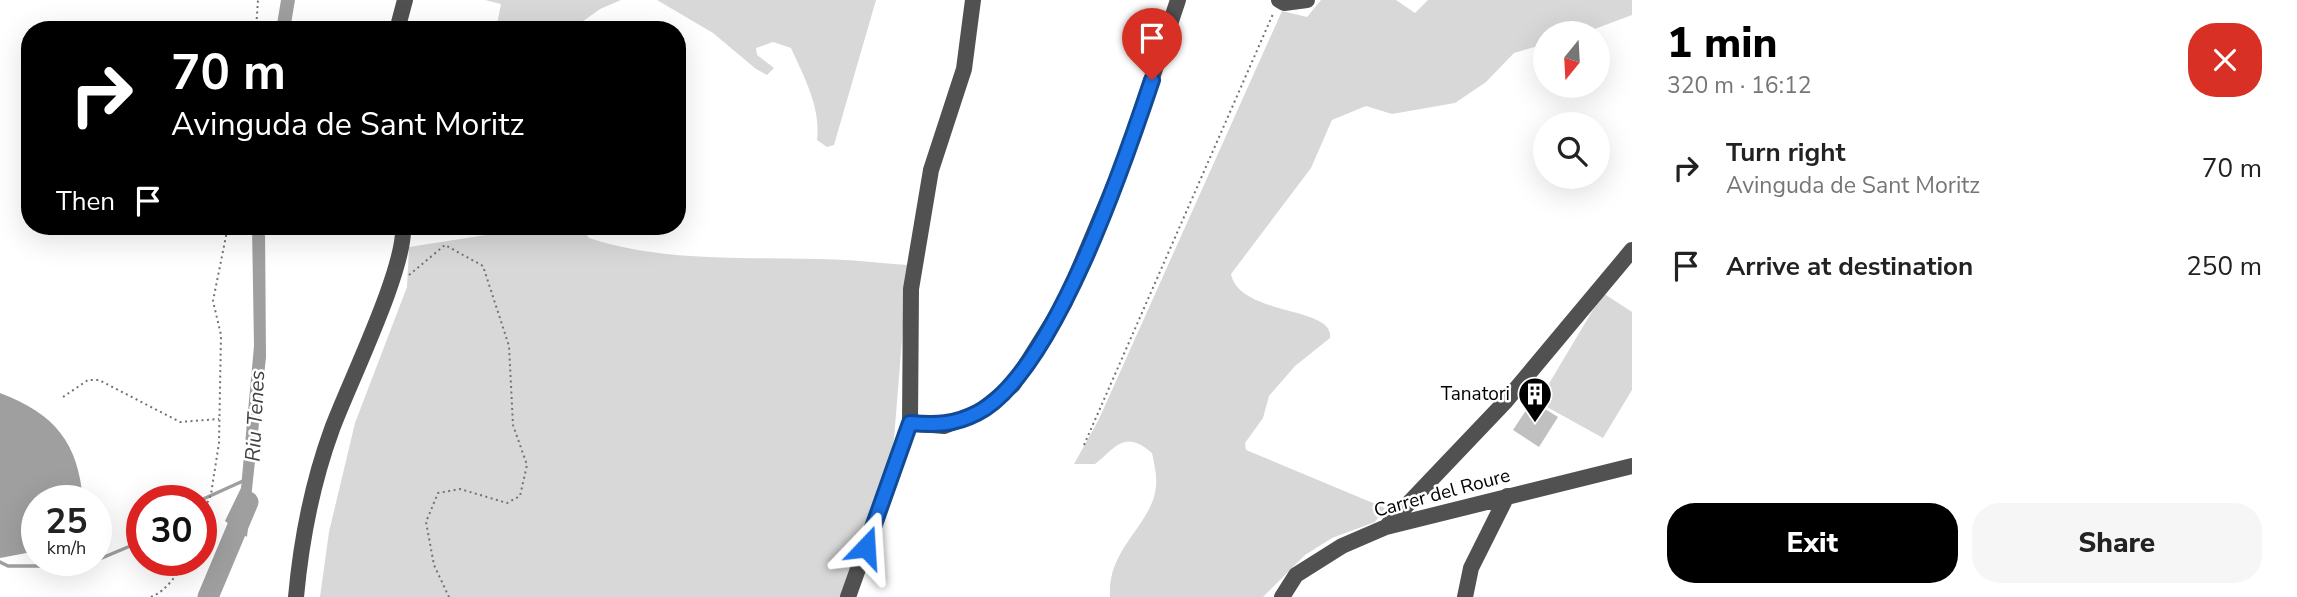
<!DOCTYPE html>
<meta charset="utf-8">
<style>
:root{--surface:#fff;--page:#f6f6f6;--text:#222;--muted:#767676;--accent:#000}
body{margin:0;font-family:"Nunito Sans",sans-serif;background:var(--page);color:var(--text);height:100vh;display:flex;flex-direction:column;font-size:26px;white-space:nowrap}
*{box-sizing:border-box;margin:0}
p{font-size:23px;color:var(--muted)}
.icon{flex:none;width:38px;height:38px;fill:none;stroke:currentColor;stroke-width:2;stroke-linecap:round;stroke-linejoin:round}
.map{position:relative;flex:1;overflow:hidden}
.panel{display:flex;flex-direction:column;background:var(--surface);width:665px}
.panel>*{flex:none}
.hud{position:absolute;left:21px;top:21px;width:665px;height:214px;border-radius:28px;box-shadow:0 7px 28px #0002;background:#000;color:#fff;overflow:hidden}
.needle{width:46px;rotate:198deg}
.buttons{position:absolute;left:1533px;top:21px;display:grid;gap:14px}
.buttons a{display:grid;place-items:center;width:77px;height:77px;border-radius:50%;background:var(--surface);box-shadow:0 7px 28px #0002;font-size:35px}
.speed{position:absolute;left:21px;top:485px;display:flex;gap:14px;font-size:35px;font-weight:700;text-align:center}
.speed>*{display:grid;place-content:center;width:91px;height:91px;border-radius:50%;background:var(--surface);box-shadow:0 7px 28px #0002;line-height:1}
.speed small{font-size:18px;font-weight:400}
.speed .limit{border:10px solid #d22;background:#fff;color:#111}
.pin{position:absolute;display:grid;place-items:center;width:60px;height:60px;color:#fff;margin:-72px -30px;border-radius:50% 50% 50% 0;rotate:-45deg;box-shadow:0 0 7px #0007}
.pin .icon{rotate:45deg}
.me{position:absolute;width:77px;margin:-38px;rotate:20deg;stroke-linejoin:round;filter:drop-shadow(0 0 5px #0008)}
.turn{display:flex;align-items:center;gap:24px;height:147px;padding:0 35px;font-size:32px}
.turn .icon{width:91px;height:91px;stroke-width:2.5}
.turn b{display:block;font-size:49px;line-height:60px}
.then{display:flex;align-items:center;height:66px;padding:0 35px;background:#0003;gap:14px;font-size:26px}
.round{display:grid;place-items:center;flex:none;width:74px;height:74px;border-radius:28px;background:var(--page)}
.head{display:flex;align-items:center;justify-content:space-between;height:119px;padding:0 35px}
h1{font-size:42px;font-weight:800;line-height:52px;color:var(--accent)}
.primary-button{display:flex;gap:14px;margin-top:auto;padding:14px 35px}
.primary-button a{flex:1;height:80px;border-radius:28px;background:var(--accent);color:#fff;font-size:28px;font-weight:800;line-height:80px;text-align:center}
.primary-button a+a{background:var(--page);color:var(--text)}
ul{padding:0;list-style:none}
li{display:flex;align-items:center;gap:21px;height:98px;padding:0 35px}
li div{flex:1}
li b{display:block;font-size:26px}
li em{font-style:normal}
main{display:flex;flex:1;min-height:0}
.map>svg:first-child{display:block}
</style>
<main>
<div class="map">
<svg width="1632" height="597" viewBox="0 0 1632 597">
<rect width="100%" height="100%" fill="#fff"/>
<!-- green -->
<path fill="#d8d8d8" d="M485 0H621L600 9 571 30H500L496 29 501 4Z
M657 0H876L834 145 827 147 817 140C821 107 804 77 791 48L773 42 756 48 757 55 774 68 767 75 756 69 713 33Z
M1321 0H1396L1415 13 1428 0H1632V15L1584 33H1545V44L1514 53 1486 82 1455 103 1392 114 1366 106 1332 120 1311 168 1231 274C1239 316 1335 306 1330 338L1295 366 1269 396 1263 418 1245 443 1246 450 1385 508 1375 522 1332 538 1305 555 1263 597H1110C1107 547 1153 525 1156 486 1157 475 1154 463 1152 453 1125 429 1116 447 1095 464H1074L1099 419 1282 11 1307 17Z
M520 226H585L584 231 589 238C662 262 742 257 817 259 847 259 878 263 908 265L894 439 884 482 840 597H320L329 532 355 423 407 287 409 247 512 231Z
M1603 293 1632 312V390L1603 438 1538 402Z"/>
<!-- water -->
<path fill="#9f9f9f" d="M281 0H295L290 30H276Z
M252 226H265L266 357 247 537 225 521 241 488 254 346Z
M0 393C55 414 78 442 83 500H37V551L0 558Z"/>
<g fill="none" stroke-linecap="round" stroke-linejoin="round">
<!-- stream -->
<path stroke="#9f9f9f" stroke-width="3.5" d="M201 500 243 481
M0 562 8 566H83L142 541"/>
<!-- river -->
<path stroke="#9f9f9f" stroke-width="21" d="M208 597 248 502"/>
</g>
<!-- building -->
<path fill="#c0c0c0" d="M1532 401 1558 417 1539 447 1513 430Z"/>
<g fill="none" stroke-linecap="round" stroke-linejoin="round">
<!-- path -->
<path stroke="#737373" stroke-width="2" stroke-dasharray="2 3.5" stroke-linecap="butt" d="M256 30 258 0
M409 275 445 245 483 266 509 346 513 425 527 465 520 496 507 503 460 489 438 493 426 522 434 565 449 597
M63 397 88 380H99L180 422 219 419
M1084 445 1273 14
M201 518 211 494 219 443 221 335 213 301 228 226
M151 597C165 592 179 573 185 560"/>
<!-- minor -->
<path stroke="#515151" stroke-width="16" d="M1279 0 1284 3 1307 0
M397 30 405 0
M910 423 944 426 979 412 1013 385 1065 302 1125 159 1178 0
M1386 527 1505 402 1632 250
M296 597C301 542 313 481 332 429 349 383 406 268 403 226
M848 597 910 423 911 289 931 170 964 69 973 0
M1282 597 1296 575 1342 546 1386 527 1632 466
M1465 597 1471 568 1507 496"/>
</g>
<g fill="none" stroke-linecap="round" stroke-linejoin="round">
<!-- route casing -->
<g stroke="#114b97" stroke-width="18">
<path id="route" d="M866 547 910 423C936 425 954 425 977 413 1053 375 1125 161 1152 80"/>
</g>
<!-- route -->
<use href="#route" stroke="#1a73e8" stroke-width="12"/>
</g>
<!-- icons -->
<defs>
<g id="building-pin" transform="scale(1.75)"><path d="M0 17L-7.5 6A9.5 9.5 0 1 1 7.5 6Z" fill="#000" stroke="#fff"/><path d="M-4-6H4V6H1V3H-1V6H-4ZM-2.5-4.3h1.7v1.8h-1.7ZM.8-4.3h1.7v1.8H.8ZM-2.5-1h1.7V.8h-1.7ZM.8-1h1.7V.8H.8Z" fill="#fff"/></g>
</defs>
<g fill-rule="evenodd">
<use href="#building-pin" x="1535" y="394"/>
</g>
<g text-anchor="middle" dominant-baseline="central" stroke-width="5" stroke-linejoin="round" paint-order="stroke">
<!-- poi labels -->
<g font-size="19" fill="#000" stroke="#fff" text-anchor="end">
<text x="1510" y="394">Tanatori</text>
</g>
<!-- street labels -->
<g font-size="19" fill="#000" stroke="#fff">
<text transform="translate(1442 493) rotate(-15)">Carrer del Roure</text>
</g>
<!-- water labels -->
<g font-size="21" font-style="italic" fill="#404040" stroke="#fff">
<text transform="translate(255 416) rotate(-87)">Riu Tenes</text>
</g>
</g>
</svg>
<div class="buttons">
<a><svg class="needle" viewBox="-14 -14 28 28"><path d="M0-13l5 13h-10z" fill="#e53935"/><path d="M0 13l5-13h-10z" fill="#767676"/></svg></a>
<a><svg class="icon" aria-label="search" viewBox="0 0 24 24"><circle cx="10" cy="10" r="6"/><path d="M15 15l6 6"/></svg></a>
</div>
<div class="speed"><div>25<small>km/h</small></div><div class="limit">30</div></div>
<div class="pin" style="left:1152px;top:80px;background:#d93025"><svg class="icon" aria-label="arrive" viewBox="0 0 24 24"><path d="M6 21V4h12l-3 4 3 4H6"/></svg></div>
<svg class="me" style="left:866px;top:547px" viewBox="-20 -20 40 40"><path d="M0-17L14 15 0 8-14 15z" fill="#1a73e8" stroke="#fff" stroke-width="4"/></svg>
<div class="hud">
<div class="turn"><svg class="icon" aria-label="right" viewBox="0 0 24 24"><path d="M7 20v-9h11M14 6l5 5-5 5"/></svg><div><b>70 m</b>Avinguda de Sant Moritz</div></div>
<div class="then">Then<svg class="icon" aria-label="arrive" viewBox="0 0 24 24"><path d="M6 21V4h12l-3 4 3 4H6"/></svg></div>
</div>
</div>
<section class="panel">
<div class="head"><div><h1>1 min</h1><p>320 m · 16:12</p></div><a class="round" style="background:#d93025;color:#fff"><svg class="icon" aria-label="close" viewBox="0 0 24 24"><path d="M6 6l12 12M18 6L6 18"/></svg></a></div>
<ul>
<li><svg class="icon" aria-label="right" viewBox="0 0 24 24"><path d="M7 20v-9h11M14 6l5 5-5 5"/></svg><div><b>Turn right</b><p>Avinguda de Sant Moritz</p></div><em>70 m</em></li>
<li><svg class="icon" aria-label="arrive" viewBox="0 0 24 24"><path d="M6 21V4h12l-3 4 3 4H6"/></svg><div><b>Arrive at destination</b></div><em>250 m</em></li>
</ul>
<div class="primary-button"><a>Exit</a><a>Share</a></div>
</section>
</main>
